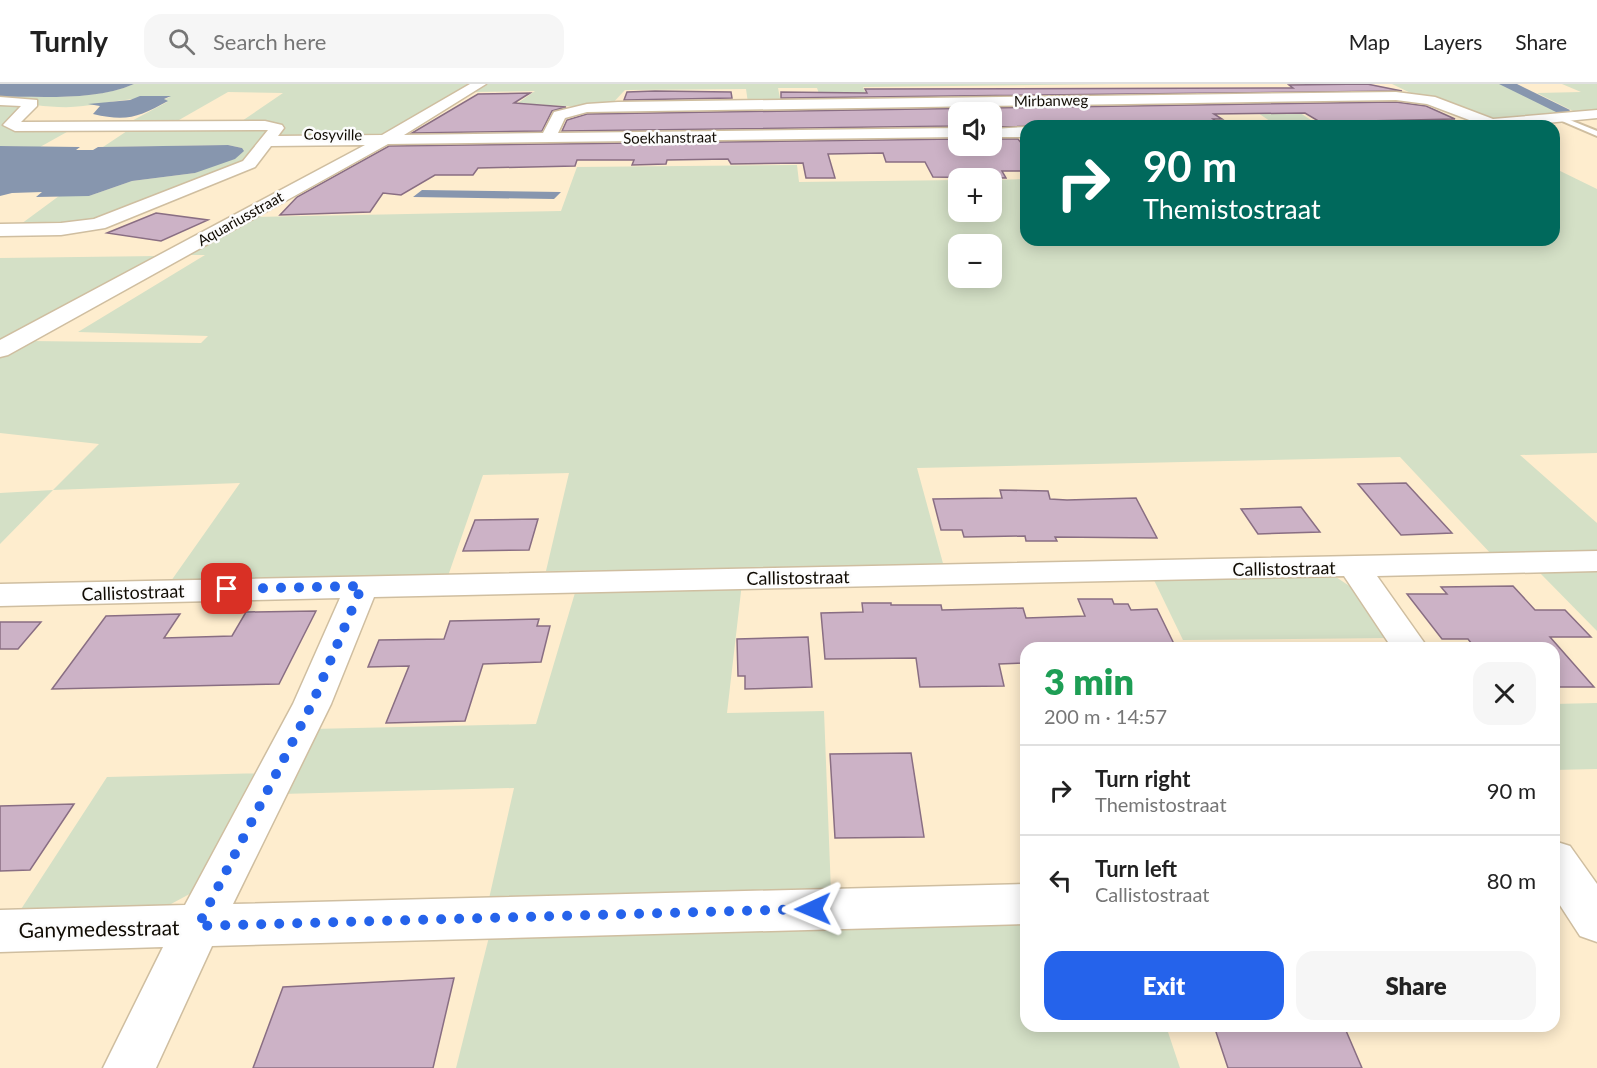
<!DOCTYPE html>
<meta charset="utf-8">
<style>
:root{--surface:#fff;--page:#f6f6f6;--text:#222;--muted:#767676;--line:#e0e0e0;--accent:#2563eb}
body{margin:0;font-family:Lato,sans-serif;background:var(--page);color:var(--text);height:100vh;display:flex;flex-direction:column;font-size:22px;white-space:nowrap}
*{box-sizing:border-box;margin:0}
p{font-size:20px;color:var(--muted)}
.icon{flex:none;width:33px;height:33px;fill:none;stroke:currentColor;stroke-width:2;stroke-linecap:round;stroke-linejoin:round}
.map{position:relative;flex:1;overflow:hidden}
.panel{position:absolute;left:1020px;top:558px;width:540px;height:390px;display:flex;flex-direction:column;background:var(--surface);border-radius:18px;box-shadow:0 3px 15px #0003}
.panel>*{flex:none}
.top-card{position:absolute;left:1020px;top:36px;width:540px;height:126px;border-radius:18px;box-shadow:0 3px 15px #0003;background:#00695c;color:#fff;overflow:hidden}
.fabs{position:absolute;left:948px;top:18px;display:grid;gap:12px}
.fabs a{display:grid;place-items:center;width:54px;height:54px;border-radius:12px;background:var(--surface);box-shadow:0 3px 15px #0003;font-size:30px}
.pin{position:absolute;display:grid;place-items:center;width:51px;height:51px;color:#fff;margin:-26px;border-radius:12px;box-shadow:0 3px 9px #0006}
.me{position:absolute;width:66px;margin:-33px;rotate:269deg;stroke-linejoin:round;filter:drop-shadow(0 0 4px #0008)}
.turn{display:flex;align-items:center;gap:21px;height:126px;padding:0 24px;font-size:27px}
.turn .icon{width:78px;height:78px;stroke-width:2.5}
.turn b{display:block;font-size:42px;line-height:51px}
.round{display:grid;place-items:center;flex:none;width:63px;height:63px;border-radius:18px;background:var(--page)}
.summary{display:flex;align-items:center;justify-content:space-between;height:102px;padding:0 24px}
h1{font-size:36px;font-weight:800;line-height:45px;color:#1e9e55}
.cta{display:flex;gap:12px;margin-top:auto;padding:12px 24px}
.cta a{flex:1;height:69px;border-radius:18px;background:var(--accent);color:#fff;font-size:24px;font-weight:800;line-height:69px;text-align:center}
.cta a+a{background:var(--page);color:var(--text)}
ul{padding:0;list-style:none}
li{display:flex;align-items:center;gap:18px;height:90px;padding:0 24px;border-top:2px solid var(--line)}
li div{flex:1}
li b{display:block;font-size:22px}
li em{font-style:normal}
header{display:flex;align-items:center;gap:36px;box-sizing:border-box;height:84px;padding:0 30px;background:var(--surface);border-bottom:2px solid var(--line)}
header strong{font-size:28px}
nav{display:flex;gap:33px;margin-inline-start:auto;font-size:21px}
.search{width:420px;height:54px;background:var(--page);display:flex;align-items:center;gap:15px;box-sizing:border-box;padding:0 21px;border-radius:18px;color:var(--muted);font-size:22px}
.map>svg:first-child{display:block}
</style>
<header>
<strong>Turnly</strong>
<div class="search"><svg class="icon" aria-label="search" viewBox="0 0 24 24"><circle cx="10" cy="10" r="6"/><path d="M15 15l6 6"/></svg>Search here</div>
<nav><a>Map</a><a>Layers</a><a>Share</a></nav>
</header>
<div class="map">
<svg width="1597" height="984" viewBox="0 0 1597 984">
<rect width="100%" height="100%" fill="#feedce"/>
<!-- green -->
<path fill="#d4e0c6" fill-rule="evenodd" d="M134 0H474L379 54 276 53 283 43 239 39 283 9 228 8 172 40H126L167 18 163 16 170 13C140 12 112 18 83 22 55 26 28 18 0 19V13C43 12 94 17 134 0Z
M484 0H1115L863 3 869 17 822 18 817 4H778L781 19H748L746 5 625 6 610 22 579 23 518 19 535 7 470 8Z
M1392 0H1501L1564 30 1490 36 1417 12Z
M1562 0H1597V28L1577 29 1537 9 1581 8Z
M1279 15 1320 42H1277L1242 18Z
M0 20 27 22 6 40 5 42 8 44H74L40 63 0 62Z
M133 43 269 45 244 80 88 139 21 140 59 112H89L132 97 195 89 242 64 228 61 103 63Z
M797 81 799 98 958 96V128H992V96L1026 95V156H1554V84L1597 105V369L1520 371 1597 439V470L1493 472 1400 373 917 384 944 483 546 487 569 389 483 391 448 492 171 497 240 399 53 406 0 460V409L53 406 99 360 0 349V273L30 257 201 259 208 252 78 248 205 171H185L251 133 561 127 577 83ZM958 160H992V194H958Z
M158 172 0 258V174Z
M1597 486V547L1539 488Z
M1333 491 1354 505 1390 554 1183 556 1152 492Z
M742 499 727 629 824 627 831 808 488 819 514 704 281 710 312 645 536 640 577 502Z
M1597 619V685L1554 686V620Z
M266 689 197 806 158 827 14 836 107 693Z
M1026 832V942H1166L1180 984H456L491 845Z"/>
<!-- water -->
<path fill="#8796ae" d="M0 0H134C95 17 46 12 3 13H0Z
M140 12H171L164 15 168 17C139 33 127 38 93 30L100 22 88 20 130 16Z
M228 61 242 64 244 67 235 75 195 89 132 97 89 112 36 113 42 108 12 109 0 112V62L80 63 76 66H93L98 63Z
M422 106 561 108 554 115 413 113Z"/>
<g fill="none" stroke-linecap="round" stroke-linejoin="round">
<!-- stream -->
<path fill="#8796ae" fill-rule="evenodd" d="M1597 33V35L1582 36 1580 35Z"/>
<!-- canal -->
<path fill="#8796ae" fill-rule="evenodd" d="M1499 0H1517L1570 26 1568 29H1558Z"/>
</g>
<!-- building -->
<path fill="#ccb2c6" stroke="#896e83" stroke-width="1.5" d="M1367 0 1402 7 781 14V8L867 9 865 5 1293 4 1289 1Z
M655 7 731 8 732 14 624 16 627 8Z
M530 9 514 19 566 23 552 27 542 47 412 49 478 10Z
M1396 18 1426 22 1455 35 1320 38 1305 29 1214 30 1222 35H1213L1218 39 992 43V28H958V42L562 47 567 36 587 30Z
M958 55V62H992V55H1018L1026 65V87H1002L1006 94 933 93 925 78H886L883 69 828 70 835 94H806L803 79 731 80 728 75 667 76 666 80 632 81 634 76H577L575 82 478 84 473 91H435L401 111 383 109 370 128 280 131 297 113 389 62Z
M156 129 208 136 161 157 107 149Z
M1406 399 1452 449 1401 451 1358 400Z
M1000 406 1048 407 1050 415 1067 416 1136 414 1157 454 1055 453 1057 457H1026L1025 452 964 453 962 446H941L933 415 1002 414Z
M1301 423 1320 448 1258 450 1241 425Z
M538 435 529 466 463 467 475 436Z
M1513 502 1535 526H1565L1591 553H1550L1594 603H1554V564H1475L1468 555H1442L1407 510H1447L1441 503Z
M1078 515H1112L1114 520H1128L1131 526 1157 525 1176 564H1026V579L999 580 1004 602 920 603 916 574 825 575 821 529 863 528 862 519H891V521H941L942 526 1023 524 1026 534 1085 532Z
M316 527 279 600 52 605 106 532 180 530 164 554 232 552 246 528Z
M539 535 537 542H550L541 578 483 580 465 637 386 639 409 582 368 583 379 556 444 555 450 537Z
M0 538H41L18 565H0Z
M808 553 812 603 745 605V592H738L737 555Z
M911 669 924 753 835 754 830 670Z
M74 720 30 786 0 787V722Z
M454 894 433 984H253L283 903Z
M1214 942H1344L1362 984H1228Z"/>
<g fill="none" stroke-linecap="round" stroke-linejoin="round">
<!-- service casing -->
<g stroke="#cfbea0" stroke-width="4">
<path id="service" d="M1555 30 1597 47V52L1555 34Z"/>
</g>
<!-- minor casing -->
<g stroke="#cfbea0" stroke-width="3">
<path id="minor" d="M470 0H486L404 51 543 49 554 28 587 20 618 18 1396 8 1435 13 1493 35 1597 26V34L1517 42H1463L1472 37 1427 20 1396 16 587 28 565 34 558 49 958 44V53L388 60 8 271 0 273V256L365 61 271 62 255 83 105 144 61 151 0 152V140L61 139 94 135 243 77 268 46 15 47 3 41 21 22 0 21V13L37 16V22L21 38 265 37 282 41 284 44 278 52 382 51Z
M1026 43V53H992V45Z
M1597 467V487L1377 492 1428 564H1392L1344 492 374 513 331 620 233 820 1026 800V840L212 862 156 984H103L163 863 0 868V826L185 821 293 620 340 514 0 522V500Z
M1554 757 1570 762 1597 800V858L1580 852 1554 812Z"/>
</g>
<!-- service -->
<use href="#service" fill="#fff" fill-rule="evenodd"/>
<!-- minor -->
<use href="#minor" fill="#fff" fill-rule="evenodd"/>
</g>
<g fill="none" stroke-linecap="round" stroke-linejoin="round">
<!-- route -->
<path stroke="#2563eb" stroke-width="10" stroke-dasharray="0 18" d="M227 505 362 502 312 620 198 842 813 825"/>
</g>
<g text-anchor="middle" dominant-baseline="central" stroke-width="5" stroke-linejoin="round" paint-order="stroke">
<!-- far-street labels -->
<g font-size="15" fill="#100b03" stroke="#fcfcfc">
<text transform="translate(1051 16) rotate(-1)">Mirbanweg</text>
<text transform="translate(333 50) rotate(1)">Cosyville</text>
<text transform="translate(670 53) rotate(-1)">Soekhanstraat</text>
<text transform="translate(240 134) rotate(-29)">Aquariusstraat</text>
</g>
<!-- street labels -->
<g font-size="18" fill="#100b03" stroke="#fcfcfc">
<text transform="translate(1284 484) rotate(-1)">Callistostraat</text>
<text transform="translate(798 493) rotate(-1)">Callistostraat</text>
<text transform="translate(133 508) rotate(-2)">Callistostraat</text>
</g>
<!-- near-street labels -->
<g font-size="21" fill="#100b03" stroke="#fcfcfc">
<text transform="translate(99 844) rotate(-1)">Ganymedesstraat</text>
</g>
</g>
</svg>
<div class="fabs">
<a><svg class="icon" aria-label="sound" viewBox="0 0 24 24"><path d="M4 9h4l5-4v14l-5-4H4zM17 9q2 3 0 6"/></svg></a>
<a>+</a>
<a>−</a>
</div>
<div class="pin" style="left:227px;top:505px;background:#d93025"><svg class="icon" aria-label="arrive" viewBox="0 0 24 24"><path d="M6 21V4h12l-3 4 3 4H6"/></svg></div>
<svg class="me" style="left:813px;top:825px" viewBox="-20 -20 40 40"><path d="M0-17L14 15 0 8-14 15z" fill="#2563eb" stroke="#fff" stroke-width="4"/></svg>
<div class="top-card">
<div class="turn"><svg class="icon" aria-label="right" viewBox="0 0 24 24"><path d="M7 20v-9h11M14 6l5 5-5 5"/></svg><div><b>90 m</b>Themistostraat</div></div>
</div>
<section class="panel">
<div class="summary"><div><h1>3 min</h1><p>200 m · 14:57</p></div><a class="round"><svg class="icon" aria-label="close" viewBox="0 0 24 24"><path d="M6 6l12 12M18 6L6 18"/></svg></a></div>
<ul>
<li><svg class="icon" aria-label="right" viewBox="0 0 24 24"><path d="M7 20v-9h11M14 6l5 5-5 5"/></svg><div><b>Turn right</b><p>Themistostraat</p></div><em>90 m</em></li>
<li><svg class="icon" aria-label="left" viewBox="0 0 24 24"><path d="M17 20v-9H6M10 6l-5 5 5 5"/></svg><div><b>Turn left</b><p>Callistostraat</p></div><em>80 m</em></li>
</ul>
<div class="cta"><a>Exit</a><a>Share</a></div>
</section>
</div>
